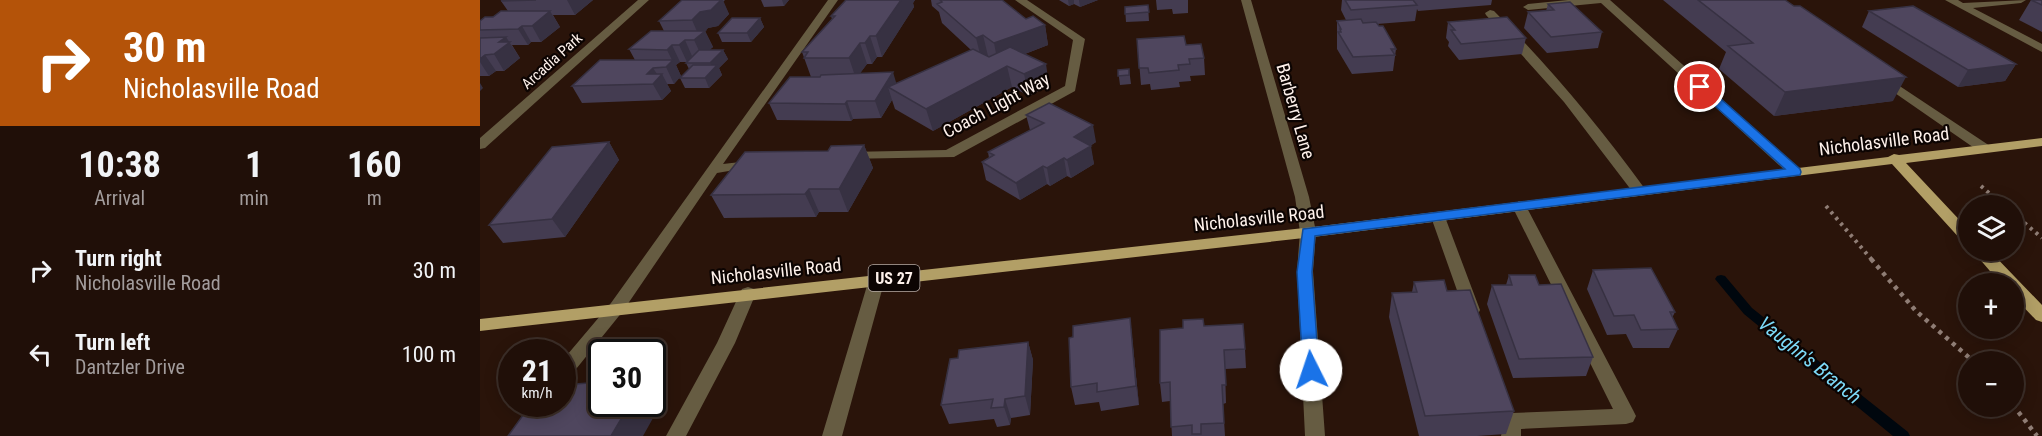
<!DOCTYPE html>
<meta charset="utf-8">
<style>
:root{--surface:#200f08;--page:#2d1d16;--text:#f1f3f6;--muted:#a29c9c;--line:#3d2f29}
body{margin:0;font-family:"Roboto Condensed",sans-serif;background:var(--page);color:var(--text);height:100vh;display:flex;flex-direction:column;font-size:22px;white-space:nowrap}
*{box-sizing:border-box;margin:0}
p{font-size:20px;color:var(--muted)}
.icon{flex:none;width:33px;height:33px;fill:none;stroke:currentColor;stroke-width:2;stroke-linecap:round;stroke-linejoin:round}
.map{position:relative;flex:1;overflow:hidden}
.details{display:flex;flex-direction:column;background:var(--surface);width:480px}
.details>*{flex:none}
.guide{background:#b45309;color:#fff;overflow:hidden}
.buttons{position:absolute;left:1478px;top:195px;display:grid;gap:12px}
.buttons a{display:grid;place-items:center;width:66px;height:66px;border-radius:50%;background:var(--surface);box-shadow:0 3px 15px #0003,0 0 0 2px var(--line);font-size:30px}
.speed{position:absolute;left:18px;top:339px;display:flex;gap:12px;font-size:30px;font-weight:700;text-align:center}
.speed>*{display:grid;place-content:center;width:78px;height:78px;border-radius:50%;background:var(--surface);box-shadow:0 3px 15px #0003,0 0 0 2px var(--line);line-height:1}
.speed small{font-size:15px;font-weight:400}
.speed .limit{border:3px solid #111;border-radius:9px;background:#fff;color:#111}
.pin{position:absolute;display:grid;place-items:center;width:51px;height:51px;color:#fff;margin:-26px;border:3px solid #fff;border-radius:50%;box-shadow:0 2px 6px #0007}
.me{position:absolute;width:66px;margin:-33px;rotate:356deg;stroke-linejoin:round;filter:drop-shadow(0 0 4px #0008)}
.turn{display:flex;align-items:center;gap:21px;height:126px;padding:0 24px;font-size:27px}
.turn .icon{width:78px;height:78px;stroke-width:2.5}
.turn b{display:block;font-size:42px;line-height:51px}
.eta{display:flex;justify-content:space-evenly;align-items:center;height:102px;text-align:center}
.eta b{font-size:36px;font-weight:700;line-height:42px}
ul{padding:0;list-style:none}
li{display:flex;align-items:center;gap:18px;height:84px;padding:0 24px}
li div{flex:1}
li b{display:block;font-size:22px}
li em{font-style:normal}
main{display:flex;flex:1;min-height:0}
.map>svg:first-child{display:block}
</style>
<main>
<section class="details">
<div class="guide">
<div class="turn"><svg class="icon" aria-label="right" viewBox="0 0 24 24"><path d="M7 20v-9h11M14 6l5 5-5 5"/></svg><div><b>30 m</b>Nicholasville Road</div></div>
</div>
<div class="eta">
<div><b>10:38</b><p>Arrival</p></div>
<div><b>1</b><p>min</p></div>
<div><b>160</b><p>m</p></div>
</div>
<ul>
<li><svg class="icon" aria-label="right" viewBox="0 0 24 24"><path d="M7 20v-9h11M14 6l5 5-5 5"/></svg><div><b>Turn right</b><p>Nicholasville Road</p></div><em>30 m</em></li>
<li><svg class="icon" aria-label="left" viewBox="0 0 24 24"><path d="M17 20v-9H6M10 6l-5 5 5 5"/></svg><div><b>Turn left</b><p>Dantzler Drive</p></div><em>100 m</em></li>
</ul>
</section>
<div class="map">
<svg width="1562" height="436" viewBox="0 0 1562 436">
<rect width="100%" height="100%" fill="#2a140a"/>
<g fill="none" stroke-linecap="round" stroke-linejoin="round">
<!-- stream -->
<path fill="#00070e" fill-rule="evenodd" d="M1241 275 1245 276 1272 308 1428 432 1430 436H1413L1264 314 1235 279 1237 276Z"/>
<!-- path-far1 -->
<path stroke="#8f7d75" stroke-width="4" stroke-dasharray="3 4.5" stroke-linecap="butt" d="M1501 186 1524 206
M1346 206 1392 260
M1533 213 1562 238"/>
<!-- path -->
<path stroke="#8f7d75" stroke-width="4.5" stroke-dasharray="4 5" stroke-linecap="butt" d="M1391 259 1436 311 1494 362
M1533 405 1557 436"/>
<!-- minor -->
<path fill="#665c42" fill-rule="evenodd" d="M158 0H169L5 148 0 149V138Z
M348 0H358L243 164 278 160 280 163 278 166 237 173 143 311 88 379 82 381V361L131 303Z
M535 0H547L605 39 595 91 474 157 363 159 361 156 363 153 368 152 466 150 585 86 593 40Z
M761 0H771L829 197 836 232 833 271 845 436H825L817 271 820 232 815 197Z
M1088 0H1130L1320 169 1322 172 1320 175H1310L1121 3 1048 10 1043 7 1048 4Z
M1465 0H1478L1483 3 1546 0 1541 3 1493 8 1562 44V52Z
M1010 10 1014 11C1069 66 1119 126 1165 189L1167 192 1165 195H1155L1084 102 1006 15 1005 13Z
M1403 75 1510 146 1512 149 1510 152H1500L1399 82 1397 79Z
M1039 201 1046 206 1153 410 1156 416 1153 422 1146 424 1041 429V436H1021L1025 415 1032 413 1133 409 1032 206Z
M958 212 965 217 1000 310 998 314H986L984 310 951 217Z
M397 273 403 275 405 279 362 436H342L389 279 391 275Z
M268 287 274 289 276 293 255 343 206 436H186L237 343 260 293 262 289Z"/>
<!-- major -->
<path fill="#b29f66" fill-rule="evenodd" d="M1562 138V146L1426 163 1488 229V243L1483 242 1412 164 833 237 0 331V319L833 227 1408 157 1414 154 1419 155Z
M1492 250H1509L1562 305V322L1556 320 1533 296V284H1521Z"/>
</g>
<!-- wall -->
<path fill="#443c51" d="M23 0H113L95 15H73L80 27 61 42H51L48 45H32L40 58 24 71H16L9 76H0V21L28 11 21 1Z
M202 0H245L243 2 249 14 238 26 228 28 225 31 233 47 229 50H243L248 59 239 68 242 75 229 88H205L200 78 209 69 206 63 212 56 207 62H200L196 65 201 76 194 84H187L191 91 182 100 102 103 92 86 155 60 149 49 184 31 179 21Z
M281 0H309L304 6 284 7Z
M366 0H435L433 3 434 7 402 57H397L392 64H387L380 73 417 83 491 50 462 23 459 12 452 6 451 0H522L546 19 565 25 568 45 545 54 569 85 549 96 532 87 453 131 415 109 412 100 401 118 373 119 371 121 297 120 289 103 331 77 322 52 352 19 351 16Z
M579 0H618L600 7 594 4 589 6Z
M676 0H708V13L693 14 692 9 677 10Z
M862 0H1012L1011 5 938 11 937 9 935 21 897 24 916 49 913 71 872 74 857 49V21L866 20 861 10Z
M1183 0H1305L1413 101 1294 116 1239 69 1246 52Z
M1551 0H1562V32L1539 20Z
M1068 4 1122 32 1118 48 1067 53 1044 28 1048 12 1066 11Z
M668 5 669 21 646 22 645 7Z
M1389 11 1536 64 1525 81 1478 87 1382 27Z
M280 18 284 27 271 42H242L238 33Z
M968 22 1046 38 1042 54 979 60 968 46 969 42 966 38Z
M657 39 706 45 724 58 725 75 710 76 711 81 699 82 700 87 671 90 670 84 661 85Z
M649 69 651 84 640 85 638 70Z
M546 115 616 142 610 146 614 164 591 178 587 176 570 186 567 184 540 200 506 180 502 162 509 158 508 152 550 130Z
M129 142 139 160 85 237 23 243 9 225Z
M384 145 393 168 368 212H339L336 217 244 218 231 195 348 151Z
M1113 270 1195 312 1192 318 1198 329 1189 348H1153L1146 334 1127 335 1107 289Z
M1029 275 1059 285 1113 357 1106 376 1033 378 1007 304 1012 285H1026Z
M934 282 967 291 1034 411 1026 434 997 436H939L909 317 912 293 932 292Z
M650 318 659 405 621 411 619 402 595 405 591 387 593 337Z
M724 326 765 349 766 368 745 369 746 403 743 404 745 436H692L690 401 682 402 680 383 703 328Z
M548 342 553 360 550 415 531 418 530 425 517 427 514 419 469 424 461 405 478 358Z"/>
<!-- shaded-wall -->
<path fill="#373142" d="M87 0H113L95 15Z
M241 0H243L249 14 238 26 228 28 225 31 233 47 222 57 214 40 219 36 212 20 220 12Z
M302 0H309L304 6Z
M421 0H435L433 3 434 7 402 57 396 36Z
M588 0H594V4L589 6Z
M599 0H618L600 7Z
M70 11 80 27 61 42 52 26Z
M280 18 284 27 271 42 267 33Z
M565 25 568 45 518 64 514 43Z
M42 26 51 42 48 45 38 29Z
M503 35 508 56 501 58 496 38Z
M390 36 397 57 392 64 385 43Z
M26 37 40 58 24 71 14 54 19 42Z
M205 40 212 56 207 62 199 45Z
M380 43 387 64 376 79 369 58Z
M192 45 200 62 196 65 201 76 194 84 186 67 192 60 187 50Z
M243 50 248 59 239 68 242 75 229 88 225 78 233 69 230 63Z
M5 55 16 71 9 76 0 62V59Z
M566 64 569 85 549 96 544 74Z
M1536 64 1525 81 1478 87 1488 70Z
M527 66 532 87 453 131 446 109Z
M173 68 179 77 182 74 191 91 182 100 167 74Z
M413 72 418 89 408 87 412 100 401 118 395 101Z
M1426 77 1413 101 1294 116 1305 92Z
M0 83 3 88 0 91Z
M367 101 373 119 371 121 365 104Z
M613 125 616 142 597 154 594 137Z
M129 142 139 160 85 237 72 219Z
M384 145 393 168 368 212 359 189Z
M611 146 614 164 591 178 587 160Z
M584 158 587 176 570 186 567 168Z
M563 166 567 184 540 200 536 183Z
M329 189 339 212 336 217 325 194Z
M650 318 652 337 659 405 656 386Z
M548 342 553 360 550 415 545 396Z
M172 388 182 402 163 436H131L150 404H172Z
M525 399 531 418 530 425 524 407Z"/>
<!-- building -->
<path fill="#4f465e" stroke="#373142" stroke-width="1.5" d="M23 0H56L21 1Z
M202 0H241L231 10 220 12 212 20 179 21Z
M366 0H421L396 36H390L385 43H380L369 58H324L328 52H322L355 16H351Z
M460 0H522L546 19 553 16 565 25 514 43 503 35 496 38 457 4 462 2Z
M865 0H933L937 5 871 10Z
M1218 0H1305L1314 6H1320L1426 77 1305 92 1248 46 1273 43Z
M1551 0H1562V5Z
M1090 2 1122 32 1071 37 1048 12 1074 10 1068 4Z
M668 5 669 12 645 14V7Z
M1433 6 1536 64 1488 70 1389 11Z
M21 11H70L52 26H42L38 29 0 30V21L5 17H13Z
M1027 17 1046 38 981 44 971 30H975L968 22Z
M252 18H280L267 33H238Z
M881 19 883 23 896 22 899 26H903L916 49H911L915 55 873 57 858 32H861L860 29H861L857 21Z
M171 31H225L214 40H205L199 45H192L187 50 149 49Z
M704 36 706 45 721 44 724 58 709 59 710 64 698 65 699 70 669 73 668 68H659L657 39Z
M26 37 19 42H30L14 54 5 55 0 59V38Z
M530 47 566 64 544 74 527 66 446 109 408 87 493 49 509 57Z
M219 50H243L230 63H206Z
M120 60H193L186 67 173 68 167 74H182L173 84 92 86Z
M213 65H237L225 78H200Z
M649 69V75L638 76V70Z
M413 72 395 101H367L365 104 289 103 310 77H340L341 75Z
M569 103 613 125 594 137 611 146 587 160 584 158 567 168 563 166 536 183 502 162 514 155 508 152 564 123 546 115Z
M129 142 72 219 9 225 72 147Z
M384 145 359 189H329L325 194 231 195 265 152 348 151 351 146Z
M1171 268 1195 312H1190L1198 329 1161 330 1154 315 1134 316 1113 270Z
M1029 275H1055L1059 285 1081 284 1113 357 1039 359 1012 285H1032Z
M964 280 967 291 990 290 1034 411 945 416 912 293 937 292 934 282Z
M650 318 656 386 617 392V383L591 387 589 338 593 337V326Z
M723 319 724 326 763 324 765 349 744 350 746 385H742L744 423 721 424V434H712V425L691 427 690 382 680 383V330L703 328V320Z
M548 342 545 396 525 399 524 407 511 408 513 399 461 405 470 359 478 358 479 350Z
M122 382V404H150L131 436H28L51 404H82V385Z"/>
<!-- route -->
<path fill="#1a73e8" stroke="#114b97" stroke-width="1.5" d="M1220 83 1224 84 1320 169 1321 172 1320 175 835 236 832 272 839 370 837 375 831 377 825 375 823 370 817 272 823 229 1305 169 1216 89V84Z"/>
<g text-anchor="middle" dominant-baseline="central" stroke-width="4.5" stroke-linejoin="round" paint-order="stroke">
<!-- far-street labels -->
<g font-size="15" fill="#fef1eb" stroke="#0c0402">
<text transform="translate(72 61) rotate(-42)">Arcadia Park</text>
</g>
<!-- shield labels -->
<rect fill="#0c0402" stroke="#b5aaa5" stroke-width="1.5" x="388.5" y="265" width="51" height="26" rx="4.5"/>
<g font-size="16" font-weight="bold" fill="#fef1eb">
<text x="414" y="278">US 27</text>
</g>
<!-- street labels -->
<g font-size="18" fill="#fef1eb" stroke="#0c0402">
<text transform="translate(516 105) rotate(-28)">Coach Light Way</text>
<text transform="translate(816 111) rotate(74)">Barberry Lane</text>
<text transform="translate(1404 141) rotate(-7)">Nicholasville Road</text>
<text transform="translate(779 218) rotate(-6)">Nicholasville Road</text>
<text transform="translate(296 271) rotate(-6)">Nicholasville Road</text>
</g>
<!-- water labels -->
<g font-size="20" font-style="italic" fill="#7ddaf8" stroke="#0c0402">
<text transform="translate(1330 360) rotate(39)">Vaughn's Branch</text>
</g>
</g>
</svg>
<div class="buttons">
<a><svg class="icon" aria-label="layers" viewBox="0 0 24 24"><path d="M12 4l9 5-9 5-9-5zM3 14l9 5 9-5"/></svg></a>
<a>+</a>
<a>−</a>
</div>
<div class="speed"><div>21<small>km/h</small></div><div class="limit">30</div></div>
<div class="pin" style="left:1220px;top:87px;background:#d93025"><svg class="icon" aria-label="arrive" viewBox="0 0 24 24"><path d="M6 21V4h12l-3 4 3 4H6"/></svg></div>
<svg class="me" style="left:831px;top:370px" viewBox="-20 -20 40 40"><circle r="19" fill="#fff"/><path d="M0-13L10 11 0 6-10 11z" fill="#1a73e8"/></svg>
</div>
</main>
